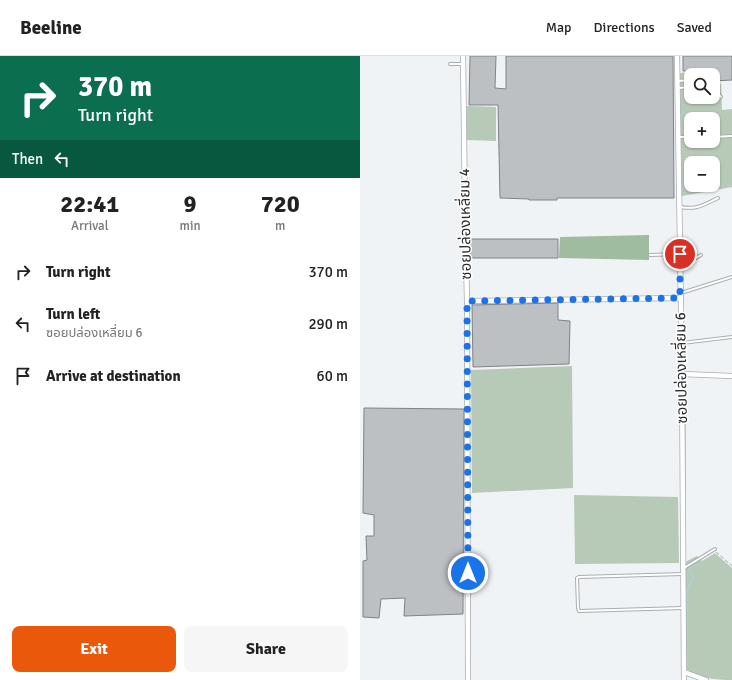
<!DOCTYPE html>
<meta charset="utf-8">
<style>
:root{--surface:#fff;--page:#f6f6f6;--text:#222;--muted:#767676;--line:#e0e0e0;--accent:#ea580c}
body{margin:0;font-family:Signika,"Noto Sans Thai",sans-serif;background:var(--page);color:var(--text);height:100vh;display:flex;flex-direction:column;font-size:15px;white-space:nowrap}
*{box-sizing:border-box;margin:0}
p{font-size:13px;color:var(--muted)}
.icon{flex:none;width:22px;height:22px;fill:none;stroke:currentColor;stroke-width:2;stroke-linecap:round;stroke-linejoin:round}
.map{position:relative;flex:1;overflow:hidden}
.panel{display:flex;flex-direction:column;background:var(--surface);width:360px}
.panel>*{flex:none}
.top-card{background:#0b6e4f;color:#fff;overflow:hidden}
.tools{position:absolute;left:324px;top:12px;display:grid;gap:8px}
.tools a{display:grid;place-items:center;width:36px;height:36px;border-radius:8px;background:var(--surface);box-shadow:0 1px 3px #0004;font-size:20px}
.pin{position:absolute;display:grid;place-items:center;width:34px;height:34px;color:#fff;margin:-17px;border:2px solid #fff;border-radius:50%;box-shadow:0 1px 4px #0007}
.me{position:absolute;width:44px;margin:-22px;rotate:0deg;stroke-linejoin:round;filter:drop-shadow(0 0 3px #0008)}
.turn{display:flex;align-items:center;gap:14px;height:84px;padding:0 12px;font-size:18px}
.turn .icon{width:52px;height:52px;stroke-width:2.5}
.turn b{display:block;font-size:28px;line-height:34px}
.then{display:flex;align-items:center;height:38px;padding:0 12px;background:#0003;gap:8px;font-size:15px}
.eta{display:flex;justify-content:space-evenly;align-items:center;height:68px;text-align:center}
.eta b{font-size:24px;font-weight:700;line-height:28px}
.button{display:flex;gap:8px;margin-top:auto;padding:8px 12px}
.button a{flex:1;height:46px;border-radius:8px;background:var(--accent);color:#fff;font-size:16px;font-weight:700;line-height:46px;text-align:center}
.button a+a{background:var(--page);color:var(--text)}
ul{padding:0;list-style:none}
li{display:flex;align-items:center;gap:12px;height:52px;padding:0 12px}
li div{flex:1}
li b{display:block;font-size:15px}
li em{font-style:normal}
header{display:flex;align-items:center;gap:24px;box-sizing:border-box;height:56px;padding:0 20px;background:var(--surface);border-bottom:1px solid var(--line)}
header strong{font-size:19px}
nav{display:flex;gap:22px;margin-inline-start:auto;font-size:14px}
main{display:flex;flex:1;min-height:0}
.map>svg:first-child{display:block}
</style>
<header>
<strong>Beeline</strong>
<nav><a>Map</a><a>Directions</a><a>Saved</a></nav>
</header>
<main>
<section class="panel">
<div class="top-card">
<div class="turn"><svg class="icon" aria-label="right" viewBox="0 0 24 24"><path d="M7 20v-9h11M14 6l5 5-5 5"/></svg><div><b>370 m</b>Turn right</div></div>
<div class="then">Then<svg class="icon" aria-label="left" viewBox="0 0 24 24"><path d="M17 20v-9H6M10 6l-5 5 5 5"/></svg></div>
</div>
<div class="eta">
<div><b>22:41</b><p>Arrival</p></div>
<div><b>9</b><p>min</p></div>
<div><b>720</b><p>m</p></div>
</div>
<ul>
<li><svg class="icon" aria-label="right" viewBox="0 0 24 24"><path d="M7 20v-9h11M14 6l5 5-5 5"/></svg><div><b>Turn right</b></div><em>370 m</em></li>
<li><svg class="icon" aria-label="left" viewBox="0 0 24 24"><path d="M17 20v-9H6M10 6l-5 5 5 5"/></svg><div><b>Turn left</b><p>ซอยปล่องเหลี่ยม 6</p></div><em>290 m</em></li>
<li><svg class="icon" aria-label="arrive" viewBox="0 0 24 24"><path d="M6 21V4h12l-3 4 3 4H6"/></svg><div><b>Arrive at destination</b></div><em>60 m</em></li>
</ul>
<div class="button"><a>Exit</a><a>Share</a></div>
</section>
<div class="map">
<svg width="372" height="624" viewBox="0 0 372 624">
<rect width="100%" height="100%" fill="#f0f3f5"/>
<!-- green -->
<path fill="#b7c9b7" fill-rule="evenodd" d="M343 15V19H331V41H353V28H361L362 54 372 53V131L322 140 320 17ZM331 63H353V85H331ZM331 107H353V129H331Z
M107 50 136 51V85L106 84Z
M212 310 213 432 112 437 111 314Z
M214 439 318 441 319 507 215 508Z
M355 497 372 512V624C355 624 341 622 326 613L325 609V513L327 505 337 500 342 505Z"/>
<!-- forest -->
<path fill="#9fbba0" d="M289 179V204L199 202 200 181Z"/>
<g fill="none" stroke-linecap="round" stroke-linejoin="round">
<!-- stream -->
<path stroke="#a7d5dc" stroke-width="1.5" d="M325 435V321
M325 505 332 517 333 523 327 533V611"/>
</g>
<!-- building -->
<path fill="#bdc0c2" stroke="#808284" d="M110 0H136L135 32 146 33V0H313L314 142H197V144H169V143L140 142 138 49H109Z
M323 0H372V24L353 25V19H344L343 14 323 15Z
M109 183H198V202H110Z
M198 247V264L210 265 209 308 113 311 112 249Z
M4 352 104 353 103 558 44 560 45 542 21 543 19 562 3 561V505L7 504 6 480H14V459L3 457Z"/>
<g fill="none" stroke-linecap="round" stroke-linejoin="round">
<!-- service casing -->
<g stroke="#aaadaf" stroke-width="4">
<path id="service" d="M90 8H103
M318 25 331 24
M353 31 361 41
M319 32 331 31
M319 81H331
M353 81 372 80
M320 151C337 154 343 149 358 142
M290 199 320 198
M321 208 331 205 341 199
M321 237 372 221
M322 287 372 281
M324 512 355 493
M323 518 219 521 217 522 218 552 219 555 323 552"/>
</g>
<!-- minor casing -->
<g stroke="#aaadaf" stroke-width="6">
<path id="minor" d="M103 0 105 153 107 245 108 624
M317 0 322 318 324 624
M107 245 320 242
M322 318 372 320
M324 616 346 624"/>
</g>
<!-- path -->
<path stroke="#a6a8aa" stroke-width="1" stroke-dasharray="4 2" stroke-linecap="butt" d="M356 496 372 510"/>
<!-- service -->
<use href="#service" stroke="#fff" stroke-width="2"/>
<!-- minor -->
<use href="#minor" stroke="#fff" stroke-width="4.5"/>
</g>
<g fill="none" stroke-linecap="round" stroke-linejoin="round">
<!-- route -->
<path stroke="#1a73e8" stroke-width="7" stroke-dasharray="0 12.6" d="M108 517 107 245 320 242V198"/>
</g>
<g text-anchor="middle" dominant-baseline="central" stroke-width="3" stroke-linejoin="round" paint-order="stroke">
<!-- street labels -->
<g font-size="15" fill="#2b2c2d" stroke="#fff">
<text transform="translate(105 168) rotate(-91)">ซอยปล่องเหลี่ยม 4</text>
<text transform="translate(321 312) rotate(-91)">ซอยปล่องเหลี่ยม 6</text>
</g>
</g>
</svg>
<div class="tools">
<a><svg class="icon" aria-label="search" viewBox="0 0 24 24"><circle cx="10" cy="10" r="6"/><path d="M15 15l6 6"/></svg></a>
<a>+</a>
<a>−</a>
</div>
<div class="pin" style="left:320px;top:198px;background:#d93025"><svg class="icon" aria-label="arrive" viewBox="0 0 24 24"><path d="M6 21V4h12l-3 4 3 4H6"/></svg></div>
<svg class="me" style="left:108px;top:517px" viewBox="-20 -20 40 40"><circle r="17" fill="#1a73e8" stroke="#fff" stroke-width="3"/><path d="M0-11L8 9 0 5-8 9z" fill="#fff"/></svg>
</div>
</main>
